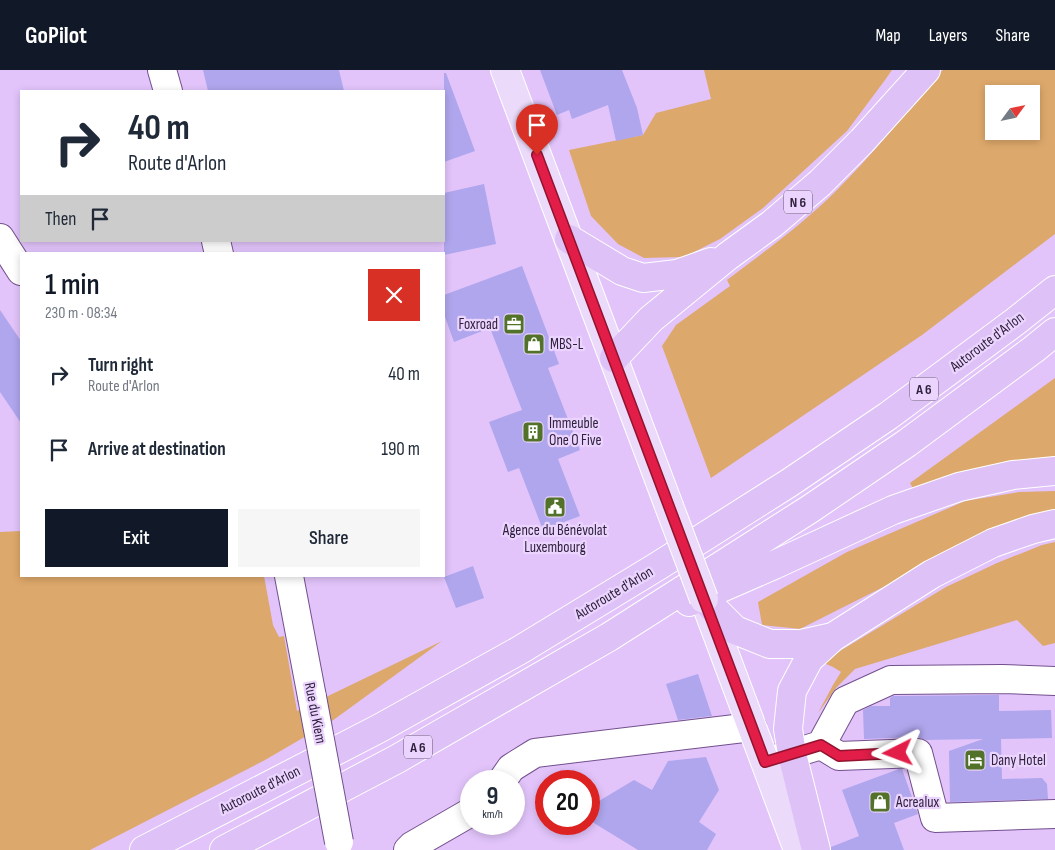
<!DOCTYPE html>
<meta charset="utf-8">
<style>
:root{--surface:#fff;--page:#f6f6f7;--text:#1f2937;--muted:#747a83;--accent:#111827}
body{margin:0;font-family:"Sofia Sans Condensed",sans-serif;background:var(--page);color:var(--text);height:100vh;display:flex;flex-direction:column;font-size:19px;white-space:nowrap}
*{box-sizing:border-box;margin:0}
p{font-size:16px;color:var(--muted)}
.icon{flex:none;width:28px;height:28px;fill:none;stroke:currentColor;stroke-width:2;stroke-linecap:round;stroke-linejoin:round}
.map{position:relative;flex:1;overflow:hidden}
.sheet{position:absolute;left:20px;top:182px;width:425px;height:325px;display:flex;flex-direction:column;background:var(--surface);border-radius:0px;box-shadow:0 2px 8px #0003}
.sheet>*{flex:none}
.hud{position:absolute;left:20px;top:20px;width:425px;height:152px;border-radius:0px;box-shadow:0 2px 8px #0003;background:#fff;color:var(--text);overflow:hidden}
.needle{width:32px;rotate:57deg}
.tools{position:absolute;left:985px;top:15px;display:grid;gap:10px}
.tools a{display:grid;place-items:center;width:55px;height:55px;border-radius:0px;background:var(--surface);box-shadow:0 2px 8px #0003;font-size:25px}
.speed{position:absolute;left:460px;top:700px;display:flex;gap:10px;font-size:25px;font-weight:700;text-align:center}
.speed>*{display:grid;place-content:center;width:65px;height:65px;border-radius:50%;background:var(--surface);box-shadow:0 2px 8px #0003;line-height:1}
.speed small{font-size:12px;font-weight:400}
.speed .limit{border:8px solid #d22;background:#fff;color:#111}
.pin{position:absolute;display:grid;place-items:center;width:42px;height:42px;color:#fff;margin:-51px -21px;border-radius:50% 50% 50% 0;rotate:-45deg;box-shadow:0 0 5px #0007}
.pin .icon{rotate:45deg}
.me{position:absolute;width:55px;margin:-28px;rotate:267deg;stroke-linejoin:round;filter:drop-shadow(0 0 4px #0008)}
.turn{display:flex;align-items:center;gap:18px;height:105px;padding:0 25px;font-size:22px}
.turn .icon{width:65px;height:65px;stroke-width:2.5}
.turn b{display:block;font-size:35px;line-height:42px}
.then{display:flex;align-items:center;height:48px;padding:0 25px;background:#0003;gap:10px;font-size:19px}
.round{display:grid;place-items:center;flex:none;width:52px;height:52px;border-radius:0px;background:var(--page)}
.overview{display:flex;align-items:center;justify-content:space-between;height:85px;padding:0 25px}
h1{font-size:30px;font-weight:600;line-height:38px;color:var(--accent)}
.action{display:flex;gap:10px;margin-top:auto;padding:10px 25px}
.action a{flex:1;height:58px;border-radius:0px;background:var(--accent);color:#fff;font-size:20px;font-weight:600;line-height:58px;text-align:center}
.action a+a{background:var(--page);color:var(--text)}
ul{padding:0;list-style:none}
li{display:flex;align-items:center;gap:15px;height:75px;padding:0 25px}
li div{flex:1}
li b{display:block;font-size:19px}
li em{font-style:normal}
header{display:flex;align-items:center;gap:30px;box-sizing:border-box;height:70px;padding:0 25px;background:var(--accent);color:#fff}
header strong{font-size:24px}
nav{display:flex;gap:28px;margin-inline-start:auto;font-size:18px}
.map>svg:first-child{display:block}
</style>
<header>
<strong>GoPilot</strong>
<nav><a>Map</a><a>Layers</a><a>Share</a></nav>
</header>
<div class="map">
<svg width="1055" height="780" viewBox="0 0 1055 780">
<rect width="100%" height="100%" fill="#e2c4fb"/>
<!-- green -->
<path fill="#dda86b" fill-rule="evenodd" d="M704 0H892L885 10 847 61 763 138 720 169 684 187 644 188 618 174 591 146 569 80 643 65 656 43 711 29Z
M943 0H1055V164L922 265 711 408 662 276 676 255 730 216 727 210C764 182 803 154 836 121 872 85 904 46 936 6ZM994 24H1031V61H994Z
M1055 308V388L914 420 910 413Z
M1055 421V442L929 494 800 559 762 555 758 532 847 482 965 431 1019 422Z
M21 461V506H264L273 555 279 567 284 566 297 641 442 571 332 651 265 690 90 780H0V462Z
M1055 472V573L1043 576 1017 550 855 599 836 618 818 643 833 615 841 602 833 597 826 594 825 590 946 517 997 493 1042 475Z"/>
<!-- building -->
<path fill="#afa6ed" d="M203 0H339L344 21H208Z
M540 0H622L637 38 643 65 616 71 608 35 572 49 569 40 557 45Z
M444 3H446L475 81 444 92Z
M484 114 496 174 444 185V123Z
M522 196 559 294 548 298 580 380 558 389 580 446 543 460 519 398 508 402 489 352 522 340 490 258 454 272 444 244V225Z
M0 240 21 271V353L0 322Z
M473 496 484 528 456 538 444 507Z
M698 604 712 646 678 650 666 614Z
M999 625V641L1051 640 1052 668 1001 669 1002 709 1042 708 1047 714 1048 729 950 732 949 681 983 669 926 670 917 667 864 669 863 640 871 636H890V628L893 626Z
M706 687 719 720 699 752 716 764 707 780H638L589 750V737L634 710 652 720 668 691Z
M899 699H902L918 744 894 753 904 780H831V777L859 766 842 720Z"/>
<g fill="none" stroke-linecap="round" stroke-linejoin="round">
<!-- minor casing -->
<g stroke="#73508d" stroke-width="30">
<path id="minor" d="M162 0 168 21
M0 168 21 201
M216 171 219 184
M289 506 312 627
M821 675 839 686 918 683 935 748 1055 744
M769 691 821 675 845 631 891 610 1002 609 1055 611
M502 711 511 698 535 683 752 657
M408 780 412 776 471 742"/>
</g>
<!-- major casing -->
<g stroke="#fff" stroke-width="30">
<path id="major" d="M505 0 669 436
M704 529 798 780"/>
</g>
<!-- highway casing -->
<g stroke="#fff" stroke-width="30">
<path id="highway" d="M569 169 622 201 643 208 677 204 711 192
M614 288 651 249 728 186 772 154 820 113 862 71 926 0
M704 529 735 560 770 574H801L833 567
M689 532 774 495 893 440 959 417 1013 405 1055 401
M144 780 380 658 520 580 658 496 789 413 888 346 1016 251 1055 220
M224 780 397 689 609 567 810 439 907 373 1034 279 1055 262
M816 780 792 684 788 659 792 621 809 589 833 567 932 504 993 473 1033 459 1055 454"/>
</g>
<!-- minor -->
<use href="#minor" stroke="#fff" stroke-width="28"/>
<!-- major -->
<use href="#major" stroke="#ebdafa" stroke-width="28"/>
<!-- highway -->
<use href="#highway" stroke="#dec1f6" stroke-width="28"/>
<!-- minor-bridge casing -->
<g stroke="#73508d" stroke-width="30" stroke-linecap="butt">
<path id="minor-bridge" d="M312 627 339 772"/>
</g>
<!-- major-bridge casing -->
<g stroke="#fff" stroke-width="30" stroke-linecap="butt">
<path id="major-bridge" d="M669 436 704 529"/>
</g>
<!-- minor-bridge -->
<use href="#minor-bridge" stroke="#fff" stroke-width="28"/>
<!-- major-bridge -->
<use href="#major-bridge" stroke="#ebdafa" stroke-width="28"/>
</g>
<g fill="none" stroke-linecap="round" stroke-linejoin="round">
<!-- route casing -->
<g stroke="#92132f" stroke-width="12">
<path id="route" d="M537 85 765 692 821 675 839 686 898 683"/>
</g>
<!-- route -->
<use href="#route" stroke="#e11d48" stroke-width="9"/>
</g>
<!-- icons -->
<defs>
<g id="office-square" transform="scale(1.125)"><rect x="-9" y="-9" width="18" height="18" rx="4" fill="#537229" stroke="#ebd5ff"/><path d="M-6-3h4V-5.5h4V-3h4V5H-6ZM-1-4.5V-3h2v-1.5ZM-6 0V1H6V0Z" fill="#fff"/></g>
<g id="shop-square" transform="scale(1.125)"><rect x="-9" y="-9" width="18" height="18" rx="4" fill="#537229" stroke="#ebd5ff"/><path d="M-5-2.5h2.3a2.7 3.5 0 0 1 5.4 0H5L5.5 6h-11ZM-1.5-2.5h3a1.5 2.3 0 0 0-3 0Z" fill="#fff"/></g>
<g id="building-square" transform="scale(1.125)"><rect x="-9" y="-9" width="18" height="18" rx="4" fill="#537229" stroke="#ebd5ff"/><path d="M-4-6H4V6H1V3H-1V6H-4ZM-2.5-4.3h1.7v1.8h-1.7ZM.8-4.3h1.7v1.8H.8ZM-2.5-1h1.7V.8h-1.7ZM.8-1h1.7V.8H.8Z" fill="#fff"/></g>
<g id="civic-square" transform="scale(1.125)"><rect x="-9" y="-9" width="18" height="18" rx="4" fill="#537229" stroke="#ebd5ff"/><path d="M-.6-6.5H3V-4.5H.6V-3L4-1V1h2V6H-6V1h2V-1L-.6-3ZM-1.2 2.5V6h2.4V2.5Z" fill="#fff"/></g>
<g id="hotel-square" transform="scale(1.125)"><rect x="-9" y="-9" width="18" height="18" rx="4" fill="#537229" stroke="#ebd5ff"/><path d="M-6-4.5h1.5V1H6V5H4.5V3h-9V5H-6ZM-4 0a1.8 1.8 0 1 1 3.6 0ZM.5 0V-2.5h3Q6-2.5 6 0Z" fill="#fff"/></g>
</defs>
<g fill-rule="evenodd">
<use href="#office-square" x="514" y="254"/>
<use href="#shop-square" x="534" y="274"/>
<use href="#building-square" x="533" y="362"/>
<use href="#civic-square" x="555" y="437"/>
<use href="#hotel-square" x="975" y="690"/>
<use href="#shop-square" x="880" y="732"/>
</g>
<g text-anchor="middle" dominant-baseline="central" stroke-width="4.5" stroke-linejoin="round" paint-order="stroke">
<!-- shield labels -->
<g fill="#ebd5ff" stroke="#685776" stroke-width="1">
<rect x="784" y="120.5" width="28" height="23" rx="4"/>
<rect x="910" y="307.5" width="28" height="23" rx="4"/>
<rect x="404" y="665.5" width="28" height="23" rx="4"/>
</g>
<g font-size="14" font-weight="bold" fill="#30213c">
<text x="798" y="132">N 6</text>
<text x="924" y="319">A 6</text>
<text x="418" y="677">A 6</text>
</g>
<!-- poi labels -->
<g font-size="15" fill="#30213c" stroke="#ebd5ff" text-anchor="start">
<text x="498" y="254" text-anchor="end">Foxroad</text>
<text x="550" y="274">MBS-L</text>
<text x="549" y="353">Immeuble<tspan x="549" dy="17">One O Five</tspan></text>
<text x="555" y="460" text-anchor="middle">Agence du Bénévolat<tspan x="555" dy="17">Luxembourg</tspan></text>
<text x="991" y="690">Dany Hotel</text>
<text x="896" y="732">Acrealux</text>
</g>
<!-- street labels -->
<g font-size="15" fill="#30213c" stroke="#ebd5ff">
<text transform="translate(987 272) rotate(-37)">Autoroute d'Arlon</text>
<text transform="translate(614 523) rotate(-31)">Autoroute d'Arlon</text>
<text transform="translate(315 643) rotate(79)">Rue du Kiem</text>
<text transform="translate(260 720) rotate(-27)">Autoroute d'Arlon</text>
</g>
</g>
</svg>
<div class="tools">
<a><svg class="needle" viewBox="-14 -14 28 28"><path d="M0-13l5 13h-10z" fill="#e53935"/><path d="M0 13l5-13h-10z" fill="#747a83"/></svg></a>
</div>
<div class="speed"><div>9<small>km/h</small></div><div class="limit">20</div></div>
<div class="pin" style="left:537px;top:85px;background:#d93025"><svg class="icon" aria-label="arrive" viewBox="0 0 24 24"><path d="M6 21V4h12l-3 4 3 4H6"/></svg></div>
<svg class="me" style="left:898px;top:683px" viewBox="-20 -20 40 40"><path d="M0-17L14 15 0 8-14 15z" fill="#e11d48" stroke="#fff" stroke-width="4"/></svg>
<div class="hud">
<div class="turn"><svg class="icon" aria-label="right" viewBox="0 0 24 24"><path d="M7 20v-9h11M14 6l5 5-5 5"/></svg><div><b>40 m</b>Route d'Arlon</div></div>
<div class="then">Then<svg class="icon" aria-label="arrive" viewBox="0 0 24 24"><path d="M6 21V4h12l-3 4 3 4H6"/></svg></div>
</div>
<section class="sheet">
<div class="overview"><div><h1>1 min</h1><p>230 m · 08:34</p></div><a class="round" style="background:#d93025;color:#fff"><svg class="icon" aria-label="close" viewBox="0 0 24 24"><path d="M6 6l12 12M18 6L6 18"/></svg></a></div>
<ul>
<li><svg class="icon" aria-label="right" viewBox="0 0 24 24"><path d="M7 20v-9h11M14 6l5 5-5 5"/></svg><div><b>Turn right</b><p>Route d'Arlon</p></div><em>40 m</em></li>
<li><svg class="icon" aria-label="arrive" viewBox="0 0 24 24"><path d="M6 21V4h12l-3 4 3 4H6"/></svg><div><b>Arrive at destination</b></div><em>190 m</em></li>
</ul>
<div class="action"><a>Exit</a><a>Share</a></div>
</section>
</div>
